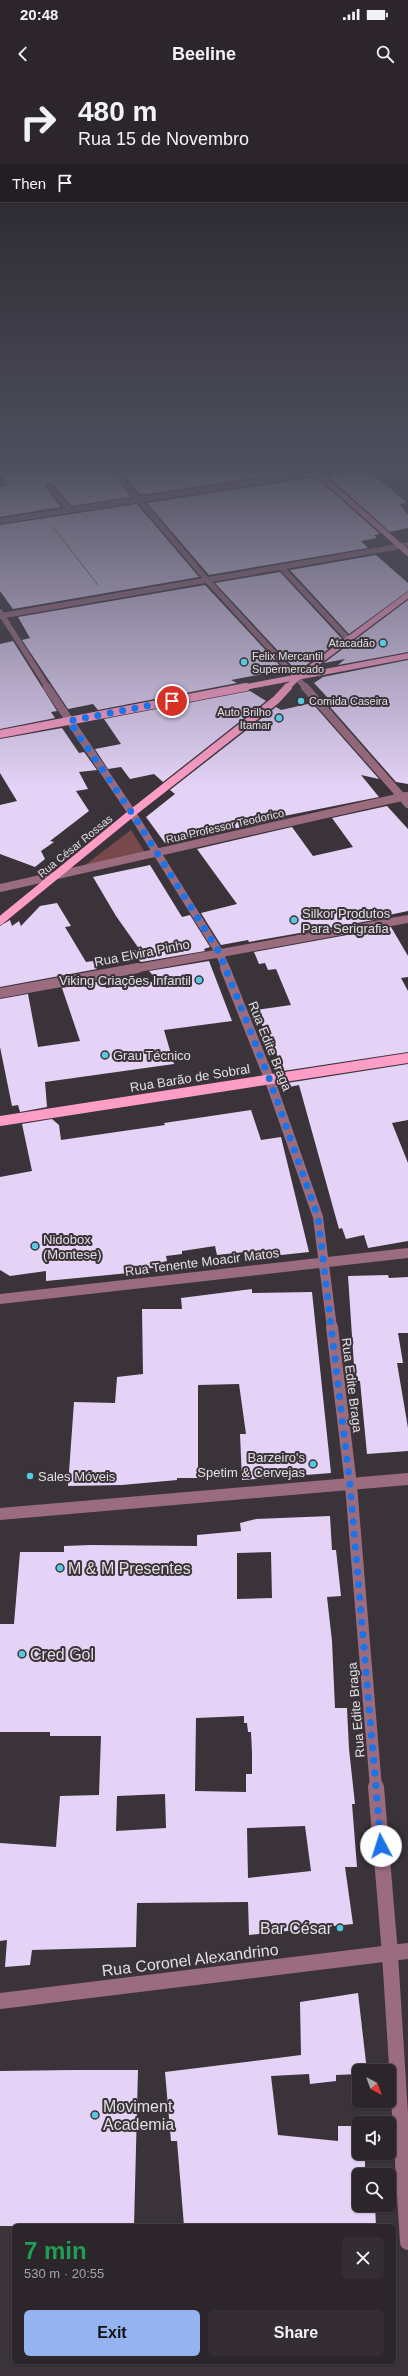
<!DOCTYPE html>
<meta charset="utf-8">
<style>
:root{--surface:#2c262b;--page:#342e33;--text:#f1f3f6;--muted:#a6a5a9;--line:#484347;--accent:#95b2f1}
body{margin:0;font-family:Arial,sans-serif;background:var(--page);color:var(--text);height:100vh;display:flex;flex-direction:column;font-size:15px;white-space:nowrap}
*{box-sizing:border-box;margin:0}
p{font-size:13px;color:var(--muted)}
.icon{flex:none;width:22px;height:22px;fill:none;stroke:currentColor;stroke-width:2;stroke-linecap:round;stroke-linejoin:round}
.map{position:relative;flex:1;overflow:hidden}
.drawer{position:absolute;left:12px;top:2144px;width:384px;height:140px;display:flex;flex-direction:column;background:var(--surface);border-radius:6px;box-shadow:0 1px 3px #0004,0 0 0 1px var(--line)}
.drawer>*{flex:none}
.top-card{position:absolute;left:0px;top:0px;width:408px;height:122px;box-shadow:0 1px 3px #0004,0 0 0 1px var(--line);background:#2c262b;color:var(--text);overflow:hidden}
.needle{width:26px;rotate:139deg}
.buttons{position:absolute;left:352px;top:1984px;display:grid;gap:8px}
.buttons a{display:grid;place-items:center;width:44px;height:44px;border-radius:6px;background:var(--surface);box-shadow:0 1px 3px #0004,0 0 0 1px var(--line);font-size:20px}
.pin{position:absolute;display:grid;place-items:center;width:34px;height:34px;color:#fff;margin:-17px;border:2px solid #fff;border-radius:50%;box-shadow:0 1px 4px #0007}
.me{position:absolute;width:44px;margin:-22px;rotate:355deg;stroke-linejoin:round;filter:drop-shadow(0 0 3px #0008)}
.turn{display:flex;align-items:center;gap:14px;height:84px;padding:0 12px;font-size:18px}
.turn .icon{width:52px;height:52px;stroke-width:2.5}
.turn b{display:block;font-size:28px;line-height:34px}
.then{display:flex;align-items:center;height:38px;padding:0 12px;background:#0003;gap:8px;font-size:15px}
.round{display:grid;place-items:center;flex:none;width:42px;height:42px;border-radius:6px;background:var(--page)}
.head{display:flex;align-items:center;justify-content:space-between;height:68px;padding:0 12px}
h1{font-size:24px;font-weight:700;line-height:30px;color:#1e9e55}
.cta{display:flex;gap:8px;margin-top:auto;padding:8px 12px}
.cta a{flex:1;height:46px;border-radius:6px;background:var(--accent);color:#111;font-size:16px;font-weight:700;line-height:46px;text-align:center}
.cta a+a{background:var(--page);color:var(--text)}
.status{display:flex;justify-content:space-between;align-items:center;height:28px;padding:0 20px;background:var(--surface);direction:ltr}
.status svg{height:11px;fill:currentColor}
header{display:flex;justify-content:space-between;align-items:center;height:52px;padding:0 12px;background:var(--surface);font-size:18px;font-weight:700}
.map>svg:first-child{display:block}
</style>
<div class="status"><b>20:48</b><svg viewBox="0 0 49 12"><path d="M0 12V9h3v3zM5 12V6h3v6zM10 12V3h3v9zM15 12V0h3v12zM26 1h20v11H26zM47 4h2v5h-2z"/></svg></div>
<header><svg class="icon" aria-label="back" viewBox="0 0 24 24"><path d="M15 5l-7 7 7 7"/></svg>Beeline<svg class="icon" aria-label="search" viewBox="0 0 24 24"><circle cx="10" cy="10" r="6"/><path d="M15 15l6 6"/></svg></header>
<div class="map">
<svg width="408" height="2296" viewBox="0 0 408 2296">
<rect width="100%" height="100%" fill="#3a3339"/>
<!-- green -->
<path fill="#78484b" d="M131 750 146 774 81 788Z"/>
<!-- building -->
<path fill="#e4d3f7" fill-rule="evenodd" d="M0 388H33L35 391 61 388H108L131 417 71 426 53 403 49 402 46 405V408L61 427 0 437V407L9 406 0 393Z
M118 388H308V390L141 415Z
M350 388H366L407 423 399 424 408 435V448L390 452 327 395 347 392Z
M316 397 380 454 374 455 377 458 361 461 368 468 209 495 147 423Z
M137 424 199 497 13 529 0 511V445Z
M376 475 408 503V511L349 554 290 490Z
M280 492 342 559 305 586 294 588 215 503Z
M205 505 284 590 231 600 237 603 98 630 93 624 68 629 22 560 30 558 18 537Z
M408 520V572L338 585 345 579 324 583Z
M13 561 57 631 51 632 55 638 0 649V564Z
M408 580V704L396 702 324 620 329 619 314 603 323 597Z
M250 611 266 621 163 702 154 694 130 699 121 687 108 689 95 669 121 664 104 639Z
M312 623 379 699 361 695 379 717 284 736 285 738 165 763 146 737 175 714 170 710 276 627 281 630Z
M62 648 79 673 84 672 97 690 79 692 88 709 76 711 89 731 50 761 54 762 41 771 45 779 35 787 0 774V725L17 721 0 693V659Z
M387 726 408 749V831L384 836 385 838 249 862 248 860 221 865 201 833 237 824 197 769 292 747 313 776 353 767 332 738Z
M150 785 182 837 190 835 210 867 204 869 205 871 141 882 130 871 140 870 116 836 93 797Z
M57 823 71 846 65 847 86 882 93 881 97 889 0 907V846L10 840 12 846 19 841 21 846 40 826Z
M391 847 408 876V897L401 898 408 911V972L283 991 276 972H273L256 930 291 925 276 889 268 890 265 883 259 884 254 872Z
M209 881 232 941 164 950 174 984 45 1002 47 1027 20 1032 18 1025 12 1026 0 967V919L28 914 38 967 80 961 62 908 102 901 106 908 158 901 149 891Z
M408 984V1040L392 1043 408 1083V1161L368 1168 364 1155 346 1159 342 1148 339 1149 299 1005 289 1007 287 1003Z
M251 1030 261 1060 281 1057 309 1172 263 1177 262 1170 217 1175 215 1166 182 1171V1174L166 1176 167 1181 162 1182V1187L132 1190V1192L129 1193 46 1201V1191L10 1196 0 1190V1097L32 1091 22 1044 52 1039 59 1045 61 1060 165 1045 164 1043Z
M388 1195 389 1198 408 1197V1253H398L403 1283H397L408 1348V1371L367 1374 360 1301H358L354 1286 348 1196Z
M252 1209V1213L312 1212 331 1393 242 1400 240 1354H246L239 1304 198 1305V1398H177V1400L122 1405 68 1406 74 1322 115 1323 117 1297 143 1294 142 1229H182L181 1218Z
M330 1436 332 1470H336L341 1516 327 1517 332 1561 335 1628H347L349 1669 355 1724H352L357 1787H345L353 1844 249 1855 248 1822 137 1823 136 1867 32 1870 30 1885 5 1887 7 1860 0 1861V1763L56 1767 60 1716 99 1715 101 1656H50V1652H0V1544H14L20 1472H64V1466L91 1465 197 1466V1455L241 1451 240 1443 256 1439ZM271 1472 272 1518 237 1519V1473ZM244 1636V1643H247L248 1652H251L252 1673V1694H246V1712L195 1711 196 1638ZM165 1714 166 1748 116 1751 117 1716ZM305 1746 311 1791 248 1798 247 1748Z
M358 1913 367 1991H359V1994L336 1995V2001L310 2004 309 1994 271 1996 278 2055 338 2061V2046H359V2074H365V2095H359V2125H375L376 2146H184L177 2061H171L165 1992 301 1975 300 1922Z
M73 1990H138L134 2146H0V1991Z"/>
<g fill="none" stroke-linecap="round" stroke-linejoin="round">
<!-- path -->
<path stroke="#7b757a" stroke-width="1.5" stroke-dasharray="1.5 1" stroke-linecap="butt" d="M53 447 98 505"/>
<!-- minor-far4 -->
<path stroke="#9b6b7e" stroke-width="5.5" d="M112 388 207 500 306 608
M50 406 69 430
M0 441 346 388
M281 487 349 560
M0 532 48 608
M0 536 408 465"/>
<!-- minor-far3 -->
<path stroke="#9b6b7e" stroke-width="8" d="M47 607 132 733 219 872 226 889
M305 607 408 724
M0 808 406 716
M133 889 408 839"/>
<!-- minor-far2 -->
<path stroke="#9b6b7e" stroke-width="10" d="M225 888 269 998 318 1137 332 1248
M0 913 138 888
M0 1219 408 1173"/>
<!-- minor-far1 -->
<path stroke="#9b6b7e" stroke-width="12" d="M332 1247 351 1405 376 1708
M0 1434 408 1399"/>
<!-- minor -->
<path stroke="#9b6b7e" stroke-width="16" d="M376 1707 390 1874 408 2162
M0 1921 408 1871"/>
<!-- major-far2 -->
<path stroke="#fe9dc6" stroke-width="5.5" d="M312 388 408 473
M240 608 408 576
M287 608 298 597 408 515"/>
<!-- major-far1 -->
<path stroke="#fe9dc6" stroke-width="8" d="M0 654 246 607
M0 841 132 733 276 620 288 607"/>
<!-- major -->
<path stroke="#fe9dc6" stroke-width="10" d="M0 1041 408 978"/>
</g>
<!-- sky -->
<linearGradient id="sky" x2="0" y2="1"><stop stop-color="#201c1f"/><stop offset="0.55" stop-color="#4f505f"/><stop offset="1" stop-color="#4f505f" stop-opacity="0"/></linearGradient>
<rect width="408" height="709" fill="url(#sky)"/>
<g fill="none" stroke-linecap="round" stroke-linejoin="round">
<!-- route -->
<path stroke="#1a73e8" stroke-width="7" stroke-dasharray="0 12.6" d="M172 621 69 641 132 733 219 872 269 998 318 1137 350 1405 381 1766"/>
</g>
<!-- markers -->
<g fill="#56c9e0" stroke="#3a3339" stroke-width="1.5">
<circle cx="383" cy="563" r="4"/>
<circle cx="244" cy="582" r="4"/>
<circle cx="301" cy="621" r="4"/>
<circle cx="279" cy="638" r="4"/>
<circle cx="294" cy="840" r="4"/>
<circle cx="199" cy="900" r="4"/>
<circle cx="105" cy="975" r="4"/>
<circle cx="35" cy="1166" r="4"/>
<circle cx="313" cy="1384" r="4"/>
<circle cx="30" cy="1396" r="4"/>
<circle cx="60" cy="1488" r="4"/>
<circle cx="22" cy="1574" r="4"/>
<circle cx="340" cy="1848" r="4"/>
<circle cx="95" cy="2035" r="4"/>
</g>
<g text-anchor="middle" dominant-baseline="central" stroke-width="4" stroke-linejoin="round" paint-order="stroke">
<!-- far-poi labels -->
<g font-size="11" fill="#e2dee2" stroke="#3a3339" text-anchor="end">
<text x="375" y="563">Atacadão</text>
<text x="252" y="576" text-anchor="start">Felix Mercantil<tspan x="252" dy="13">Supermercado</tspan></text>
<text x="309" y="621" text-anchor="start">Comida Caseira</text>
<text x="271" y="632">Auto Brilho<tspan x="271" dy="13">Itamar</tspan></text>
</g>
<!-- far-street labels -->
<g font-size="11" fill="#e2dee2" stroke="#3a3339">
<text transform="translate(225 746) rotate(-13)">Rua Professor Teodorico</text>
<text transform="translate(75 766) rotate(-39)">Rua César Rossas</text>
</g>
<!-- poi labels -->
<g font-size="13" fill="#e2dee2" stroke="#3a3339" text-anchor="start">
<text x="302" y="833">Silkor Produtos<tspan x="302" dy="15">Para Serigrafia</tspan></text>
<text x="191" y="900" text-anchor="end">Viking Criações Infantil</text>
<text x="113" y="975">Grau Técnico</text>
<text x="43" y="1159">Nidobox<tspan x="43" dy="15">(Montese)</tspan></text>
<text x="305" y="1377" text-anchor="end">Barzeiro's<tspan x="305" dy="15">Spetim &amp; Cervejas</tspan></text>
<text x="38" y="1396">Sales Móveis</text>
</g>
<!-- street labels -->
<g font-size="13" fill="#e2dee2" stroke="#3a3339">
<text transform="translate(142 873) rotate(-11)">Rua Elvira Pinho</text>
<text transform="translate(270 966) rotate(68)">Rua Edite Braga</text>
<text transform="translate(190 998) rotate(-9)">Rua Barão de Sobral</text>
<text transform="translate(202 1182) rotate(-7)">Rua Tenente Moacir Matos</text>
<text transform="translate(352 1305) rotate(83)">Rua Edite Braga</text>
<text transform="translate(356 1630) rotate(-95)">Rua Edite Braga</text>
</g>
<!-- near-poi labels -->
<g font-size="16" fill="#e2dee2" stroke="#3a3339" text-anchor="start">
<text x="68" y="1488">M &amp; M Presentes</text>
<text x="30" y="1574">Cred Gol</text>
<text x="332" y="1848" text-anchor="end">Bar César</text>
<text x="103" y="2026">Moviment<tspan x="103" dy="18">Academia</tspan></text>
</g>
<!-- near-street labels -->
<g font-size="16" fill="#e2dee2" stroke="#3a3339">
<text transform="translate(190 1880) rotate(-7)">Rua Coronel Alexandrino</text>
</g>
</g>
</svg>
<div class="buttons">
<a><svg class="needle" viewBox="-14 -14 28 28"><path d="M0-13l5 13h-10z" fill="#e53935"/><path d="M0 13l5-13h-10z" fill="#a6a5a9"/></svg></a>
<a><svg class="icon" aria-label="sound" viewBox="0 0 24 24"><path d="M4 9h4l5-4v14l-5-4H4zM17 9q2 3 0 6"/></svg></a>
<a><svg class="icon" aria-label="search" viewBox="0 0 24 24"><circle cx="10" cy="10" r="6"/><path d="M15 15l6 6"/></svg></a>
</div>
<div class="pin" style="left:172px;top:621px;background:#d93025"><svg class="icon" aria-label="arrive" viewBox="0 0 24 24"><path d="M6 21V4h12l-3 4 3 4H6"/></svg></div>
<svg class="me" style="left:381px;top:1766px" viewBox="-20 -20 40 40"><circle r="19" fill="#fff"/><path d="M0-13L10 11 0 6-10 11z" fill="#1a73e8"/></svg>
<div class="top-card">
<div class="turn"><svg class="icon" aria-label="right" viewBox="0 0 24 24"><path d="M7 20v-9h11M14 6l5 5-5 5"/></svg><div><b>480 m</b>Rua 15 de Novembro</div></div>
<div class="then">Then<svg class="icon" aria-label="arrive" viewBox="0 0 24 24"><path d="M6 21V4h12l-3 4 3 4H6"/></svg></div>
</div>
<section class="drawer">
<div class="head"><div><h1>7 min</h1><p>530 m · 20:55</p></div><a class="round"><svg class="icon" aria-label="close" viewBox="0 0 24 24"><path d="M6 6l12 12M18 6L6 18"/></svg></a></div>
<div class="cta"><a>Exit</a><a>Share</a></div>
</section>
</div>
